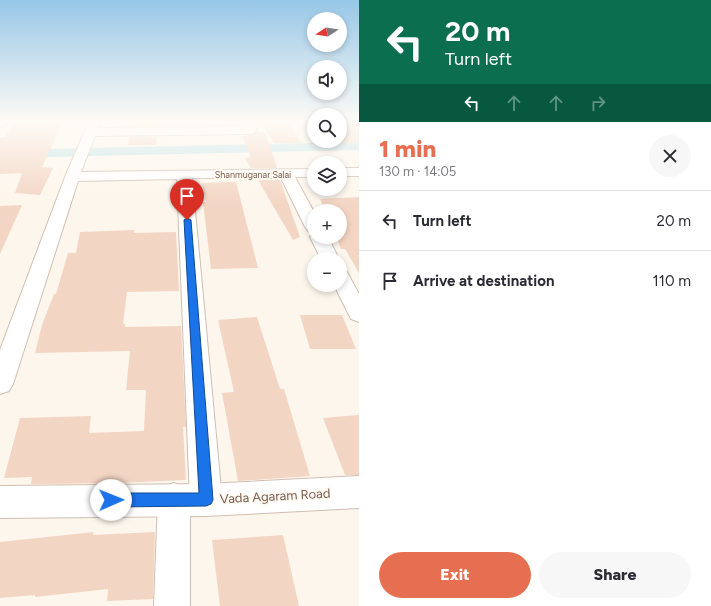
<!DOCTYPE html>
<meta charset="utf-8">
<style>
:root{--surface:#fff;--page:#f7f7f7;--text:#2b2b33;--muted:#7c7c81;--line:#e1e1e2;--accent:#e76f51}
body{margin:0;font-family:Figtree,sans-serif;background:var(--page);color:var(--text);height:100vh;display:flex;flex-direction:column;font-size:15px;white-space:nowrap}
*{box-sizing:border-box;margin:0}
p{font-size:13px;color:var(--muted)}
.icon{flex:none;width:22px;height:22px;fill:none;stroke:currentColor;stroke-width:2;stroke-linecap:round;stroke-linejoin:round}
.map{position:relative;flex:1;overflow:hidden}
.details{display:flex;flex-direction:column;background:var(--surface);width:352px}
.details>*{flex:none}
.top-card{background:#0b6e4f;color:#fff;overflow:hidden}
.needle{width:26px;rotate:258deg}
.fabs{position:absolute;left:307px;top:12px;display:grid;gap:8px}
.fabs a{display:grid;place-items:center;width:40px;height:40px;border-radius:50%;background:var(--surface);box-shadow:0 2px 6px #0003;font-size:20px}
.pin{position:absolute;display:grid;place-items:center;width:34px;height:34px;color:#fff;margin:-41px -17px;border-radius:50% 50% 50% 0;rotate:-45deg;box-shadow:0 0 4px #0007}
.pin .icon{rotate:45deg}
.me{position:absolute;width:44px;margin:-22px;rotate:89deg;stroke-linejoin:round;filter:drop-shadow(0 0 3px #0008)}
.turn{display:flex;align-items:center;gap:14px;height:84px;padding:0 20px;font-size:18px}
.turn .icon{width:52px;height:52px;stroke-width:2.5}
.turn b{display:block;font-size:28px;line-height:34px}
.lanes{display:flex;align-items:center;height:38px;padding:0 20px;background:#0003;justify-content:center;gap:20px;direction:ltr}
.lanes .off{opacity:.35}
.round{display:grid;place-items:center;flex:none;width:42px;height:42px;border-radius:21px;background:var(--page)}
.overview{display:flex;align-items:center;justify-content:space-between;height:68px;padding:0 20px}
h1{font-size:24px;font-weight:800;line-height:30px;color:var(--accent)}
.action{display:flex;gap:8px;margin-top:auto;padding:8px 20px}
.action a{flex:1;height:46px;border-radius:24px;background:var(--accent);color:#fff;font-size:16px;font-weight:800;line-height:46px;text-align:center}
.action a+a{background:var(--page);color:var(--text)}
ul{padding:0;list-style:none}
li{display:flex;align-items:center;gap:12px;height:60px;padding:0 20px;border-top:1px solid var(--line)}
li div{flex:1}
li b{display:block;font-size:15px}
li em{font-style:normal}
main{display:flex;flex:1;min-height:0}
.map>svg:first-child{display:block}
</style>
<main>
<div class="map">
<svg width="359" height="606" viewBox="0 0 359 606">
<rect width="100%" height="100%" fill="#fdf6ec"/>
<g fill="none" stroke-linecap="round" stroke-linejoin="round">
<!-- canal -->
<path fill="#bfe3e8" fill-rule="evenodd" d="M359 142V150L0 158V150Z"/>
</g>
<!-- building -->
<path fill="#f3d5c3" d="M15 121H63L42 167 53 168 40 195 15 193 22 173 0 174V137H5Z
M131 121H159L158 126H131Z
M359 121V142L340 143V122Z
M288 122 302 143H274L261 123Z
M256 132H265L277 168H251L245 158 251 157 242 136 250 135Z
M129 137H157L156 145H128Z
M258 180H280L300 237 293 240Z
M236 182 258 268 211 269 203 202H206L202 183Z
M359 197V273L345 249H341L336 237H340V211H325L320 199Z
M22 205 0 254V206Z
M134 230V233L176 232 179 291 127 292 123 324H125V327L181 326 186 427H183L186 480 117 483 31 484 32 477 4 478 20 418 91 416 89 433 144 431 146 390H126L130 351 35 353 42 325 54 294H56L68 253H76L80 232Z
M300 315H342L356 349H310Z
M257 317 280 389H284L310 476 238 481 222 393 234 392 218 320Z
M359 415V475H345L323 418Z
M94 532 93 535 155 532 153 599 107 601 108 589 35 597V595L0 598V542Z
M283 535 299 606H220L212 540Z"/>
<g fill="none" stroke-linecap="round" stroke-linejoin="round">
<!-- minor casing -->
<g stroke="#d1beb0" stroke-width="2">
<path id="minor" d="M0 121H8L4 126 0 127Z
M89 121H101L98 128 244 126 243 121H255L256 130 254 133 250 134 95 136 81 172 314 169V177H295L314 212V232L308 231 305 227 281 178H192L222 500 217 511 206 516 195 511 190 500 177 179 78 181 13 384 9 391 0 394V350L65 177Z
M340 168H359V176H340Z
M313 233H314V237H328L339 259H321L310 237Z
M340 271 347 272 359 294V322L351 319 334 285H340Z
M174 483 185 488 190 499V606H154L158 499 163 488Z"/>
</g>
<!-- tertiary casing -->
<g stroke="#d1beb0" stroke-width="2">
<path id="tertiary" d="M359 476V508L206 516 0 518V486L206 484Z"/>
</g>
<!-- minor -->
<use href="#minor" fill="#fff" fill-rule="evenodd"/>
<!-- tertiary -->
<use href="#tertiary" fill="#fff" fill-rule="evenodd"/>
</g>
<!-- sky -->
<linearGradient id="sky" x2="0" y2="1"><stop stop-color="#97c7e8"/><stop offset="0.59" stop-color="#fefbf6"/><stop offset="1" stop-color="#fefbf6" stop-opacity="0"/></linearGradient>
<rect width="359" height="205" fill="url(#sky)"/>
<!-- route -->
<path fill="#1a73e8" stroke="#114b97" d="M187 218 191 220 213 500 211 504 206 506 111 507 106 505 104 500 106 495 111 493H199L184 220Z"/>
<g text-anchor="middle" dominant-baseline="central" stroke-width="3.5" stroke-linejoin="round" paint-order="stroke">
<!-- far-street labels -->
<g font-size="9" fill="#7a5c4d" stroke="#fffaf3">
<text x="253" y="174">Shanmuganar Salai</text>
</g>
<!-- near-street labels -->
<g font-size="13" fill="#7a5c4d" stroke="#fffaf3">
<text transform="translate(275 496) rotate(-3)">Vada Agaram Road</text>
</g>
</g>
</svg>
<div class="fabs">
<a><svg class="needle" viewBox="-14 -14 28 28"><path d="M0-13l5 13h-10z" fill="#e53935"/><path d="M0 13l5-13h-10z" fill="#7c7c81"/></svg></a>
<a><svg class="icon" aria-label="sound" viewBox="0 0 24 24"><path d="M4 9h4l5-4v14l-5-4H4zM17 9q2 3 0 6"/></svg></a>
<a><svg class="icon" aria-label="search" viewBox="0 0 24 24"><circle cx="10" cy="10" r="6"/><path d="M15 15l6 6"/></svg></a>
<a><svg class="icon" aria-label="layers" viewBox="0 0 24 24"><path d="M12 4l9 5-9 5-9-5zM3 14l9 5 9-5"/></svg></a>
<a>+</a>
<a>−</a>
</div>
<div class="pin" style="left:187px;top:220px;background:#d93025"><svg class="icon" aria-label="arrive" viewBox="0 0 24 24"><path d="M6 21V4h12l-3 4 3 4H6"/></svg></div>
<svg class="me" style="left:111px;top:500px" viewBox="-20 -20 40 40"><circle r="19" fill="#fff"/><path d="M0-13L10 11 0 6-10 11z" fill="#1a73e8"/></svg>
</div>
<section class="details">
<div class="top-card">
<div class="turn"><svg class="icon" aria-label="left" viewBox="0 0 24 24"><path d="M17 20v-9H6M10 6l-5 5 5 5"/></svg><div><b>20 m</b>Turn left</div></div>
<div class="lanes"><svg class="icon" aria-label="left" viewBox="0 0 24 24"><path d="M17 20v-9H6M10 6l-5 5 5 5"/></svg><svg class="icon off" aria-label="ahead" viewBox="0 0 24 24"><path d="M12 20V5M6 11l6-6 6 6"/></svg><svg class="icon off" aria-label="ahead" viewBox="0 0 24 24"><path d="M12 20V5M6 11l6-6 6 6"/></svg><svg class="icon off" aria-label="right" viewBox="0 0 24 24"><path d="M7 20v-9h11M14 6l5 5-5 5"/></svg></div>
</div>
<div class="overview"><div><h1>1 min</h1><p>130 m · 14:05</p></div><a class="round"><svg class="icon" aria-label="close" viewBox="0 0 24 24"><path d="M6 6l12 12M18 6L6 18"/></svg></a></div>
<ul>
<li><svg class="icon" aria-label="left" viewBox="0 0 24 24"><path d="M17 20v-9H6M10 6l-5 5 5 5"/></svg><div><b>Turn left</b></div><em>20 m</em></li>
<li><svg class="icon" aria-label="arrive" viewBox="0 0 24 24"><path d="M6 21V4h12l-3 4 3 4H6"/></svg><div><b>Arrive at destination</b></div><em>110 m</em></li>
</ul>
<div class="action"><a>Exit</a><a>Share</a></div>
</section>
</main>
